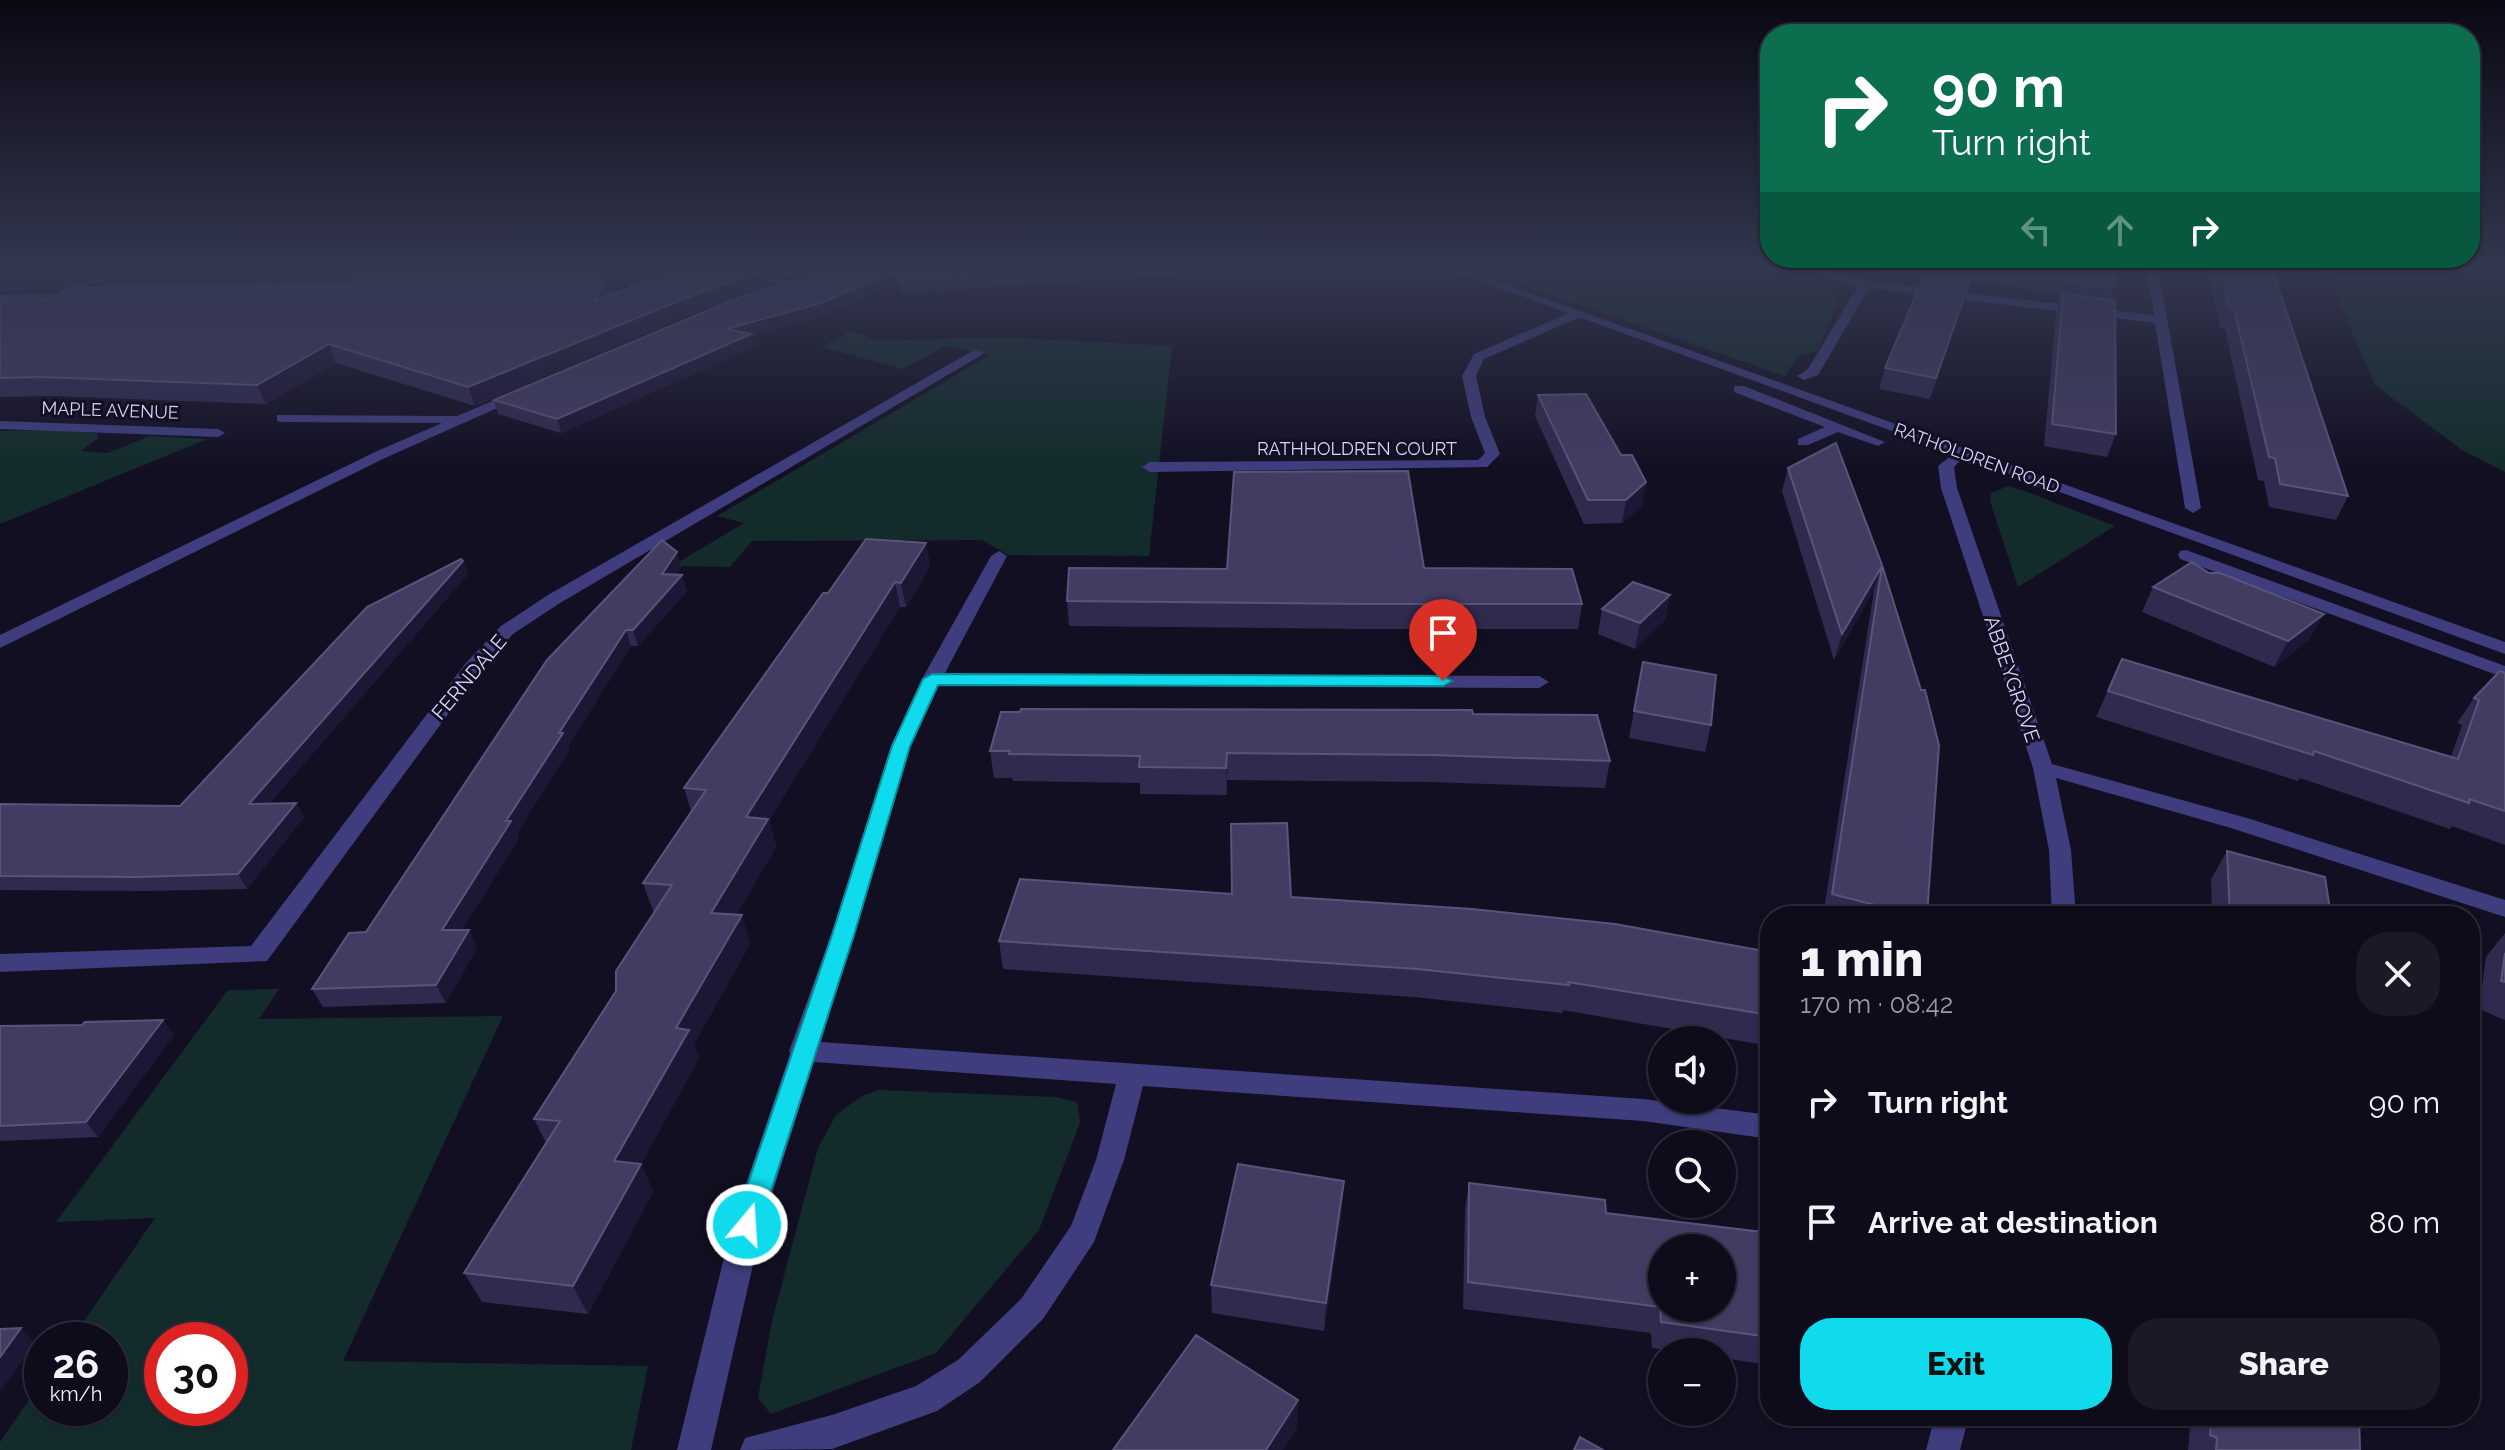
<!DOCTYPE html>
<meta charset="utf-8">
<style>
:root{--surface:#0e0b1a;--page:#1c1927;--text:#f1f3f6;--muted:#9b9ba2;--line:#2e2b39;--accent:#0fdbed}
body{margin:0;font-family:Raleway,sans-serif;background:var(--page);color:var(--text);height:100vh;display:flex;flex-direction:column;font-size:30px;white-space:nowrap}
*{box-sizing:border-box;margin:0}
p{font-size:26px;color:var(--muted)}
.icon{flex:none;width:44px;height:44px;fill:none;stroke:currentColor;stroke-width:2;stroke-linecap:round;stroke-linejoin:round}
.map{position:relative;flex:1;overflow:hidden}
.panel{position:absolute;left:1760px;top:906px;width:720px;height:520px;display:flex;flex-direction:column;background:var(--surface);border-radius:32px;box-shadow:0 2px 6px #0004,0 0 0 2px var(--line)}
.panel>*{flex:none}
.guide{position:absolute;left:1760px;top:24px;width:720px;height:244px;border-radius:32px;box-shadow:0 2px 6px #0004,0 0 0 2px var(--line);background:#0b6e4f;color:#fff;overflow:hidden}
.controls{position:absolute;left:1648px;top:1026px;display:grid;gap:16px}
.controls a{display:grid;place-items:center;width:88px;height:88px;border-radius:50%;background:var(--surface);box-shadow:0 2px 6px #0004,0 0 0 2px var(--line);font-size:40px}
.speed{position:absolute;left:24px;top:1322px;display:flex;gap:16px;font-size:40px;font-weight:700;text-align:center}
.speed>*{display:grid;place-content:center;width:104px;height:104px;border-radius:50%;background:var(--surface);box-shadow:0 2px 6px #0004,0 0 0 2px var(--line);line-height:1}
.speed small{font-size:20px;font-weight:400}
.speed .limit{border:12px solid #d22;background:#fff;color:#111}
.pin{position:absolute;display:grid;place-items:center;width:68px;height:68px;color:#fff;margin:-82px -34px;border-radius:50% 50% 50% 0;rotate:-45deg;box-shadow:0 0 8px #0007}
.pin .icon{rotate:45deg}
.me{position:absolute;width:88px;margin:-44px;rotate:18deg;stroke-linejoin:round;filter:drop-shadow(0 0 6px #0008)}
.turn{display:flex;align-items:center;gap:28px;height:168px;padding:0 40px;font-size:36px}
.turn .icon{width:104px;height:104px;stroke-width:2.5}
.turn b{display:block;font-size:56px;line-height:68px}
.lanes{display:flex;align-items:center;height:76px;padding:0 40px;background:#0003;justify-content:center;gap:40px;direction:ltr}
.lanes .off{opacity:.35}
.round{display:grid;place-items:center;flex:none;width:84px;height:84px;border-radius:32px;background:var(--page)}
.overview{display:flex;align-items:center;justify-content:space-between;height:136px;padding:0 40px}
h1{font-size:48px;font-weight:800;line-height:60px}
.action{display:flex;gap:16px;margin-top:auto;padding:16px 40px}
.action a{flex:1;height:92px;border-radius:32px;background:var(--accent);color:#111;font-size:32px;font-weight:800;line-height:92px;text-align:center}
.action a+a{background:var(--page);color:var(--text)}
ul{padding:0;list-style:none}
li{display:flex;align-items:center;gap:24px;height:120px;padding:0 40px}
li div{flex:1}
li b{display:block;font-size:30px}
li em{font-style:normal}
.map>svg:first-child{display:block}
</style>
<div class="map">
<svg width="2505" height="1450" viewBox="0 0 2505 1450">
<rect width="100%" height="100%" fill="#120f22"/>
<!-- green -->
<path fill="#132c2b" fill-rule="evenodd" d="M0 268H125L83 289 0 291Z
M1492 268H1777C1804 275 1823 275 1838 300L1818 351 1797 357 1785 376 1481 271Z
M2325 268H2505V472L2462 450 2375 385Z
M851 331 878 341 995 337 1172 346 1149 556 1008 555 982 540 752 541 730 567 672 566 744 523 717 516 990 355 945 346 903 369 822 347Z
M52 430 97 433 98 438 81 451 108 453 150 436 207 439 0 524V431Z
M2008 486 2022 490 2115 526 2018 587 1990 501 1991 493Z
M279 989 259 1019 503 1016 343 1361 648 1366 631 1450H0V1442L42 1381V1408H110V1340H71L155 1218 56 1222 228 990ZM230 1340V1408H162V1340Z
M879 1090 1055 1097 1077 1102 1080 1123 1039 1230 936 1353 771 1414 758 1398 772 1321 818 1148 836 1115 860 1097Z"/>
<g fill="none" stroke-linecap="round" stroke-linejoin="round">
<!-- minor -->
<path fill="#3f3d7e" fill-rule="evenodd" d="M725 268H744L798 285 792 288Z
M1793 268H1813L1865 281 2154 315 2146 268H2158L2201 508 2193 513 2185 508 2155 323 1869 288 1818 375 1804 380 1797 376 1808 369 1858 286Z
M0 295 76 293 82 297 76 301 0 303Z
M1576 310 1580 311V317L1484 359 1476 376 1485 417 1500 454 1487 467 1150 472 1142 467 1150 462 1478 460 1485 453 1471 417 1462 376 1474 354Z
M974 350 985 353 560 603 513 634 479 672 267 961 0 972V954L251 946 465 664 501 626 548 595Z
M1734 386H1744L1885 442 1878 446 1838 432 1808 445H1798V439L1825 427 1734 392Z
M514 392 526 395 385 458 0 648V635L375 452 442 423 282 422 277 421V415L457 416Z
M0 421 218 429 225 433 218 437 0 429Z
M1961 448 1968 452 1954 467 1957 488 2052 764 2247 818 2505 900V917L2231 828 2056 778 2071 850 2076 916H2052L2049 850 2033 768 1941 488 1938 466Z
M2186 550 2505 666V678L2180 559 2178 555 2180 551Z
M999 551 1007 556 945 673 1539 676 1549 682 1539 688 939 685 911 746 821 1042 1643 1099 1770 1115V1139L1643 1121 1143 1086 1124 1160 1094 1242 1043 1319 980 1382 937 1411 832 1449 740 1450 745 1438 832 1415 916 1386 958 1360 1021 1299 1071 1226 1096 1160 1116 1084 814 1062 762 1225 711 1450H677L732 1225 790 1054 789 1051 831 935 891 746 922 679 991 556Z
M1935 1416H1969L1960 1450H1926Z"/>
<!-- tertiary -->
<path fill="#3f3d7e" fill-rule="evenodd" d="M1444 268H1460L2505 642V654Z"/>
</g>
<!-- wall -->
<path fill="#302a4f" d="M105 268H621L610 295 679 268H1272L902 293 897 283 823 316 752 336 754 347 561 433 498 414 494 400 826 272 795 279 770 273 773 286 690 315 475 406 336 363 266 404 51 396 0 397V302L46 300 100 288 93 275Z
M1868 268H2114V287L2109 300 2116 434 2107 457 2044 446 2056 314 2060 301H2057L2058 293 1971 281 1930 399 1879 389 1885 368 1925 277Z
M2208 268H2272L2348 496 2336 520 2269 507 2264 481 2258 480 2225 329 2220 328Z
M1538 395 1621 455 1646 482 1642 506 1622 523 1584 524 1535 416Z
M1788 468 1882 565 1927 916H1823L1874 590 1834 660 1782 491Z
M926 543 930 567 906 607H900L769 820 776 847 736 915 750 944 694 1044 699 1058 641 1164 653 1192 588 1314 482 1302 464 1273 546 1143 534 1119 616 991 655 911H653L643 883 691 811 684 788 828 593Z
M677 552 681 567 676 575 687 591 638 646H631L568 746 569 750 517 833 519 838 462 930H469L477 948 446 1003 323 1007 312 989 366 932Z
M463 561 468 574 269 804 296 803 304 817 247 889 146 891 0 890V804L180 806Z
M1227 569 1582 604 1578 629H1361L1069 626 1067 601Z
M2153 587 2310 639 2274 667 2142 612Z
M1670 595 1665 620 1635 649 1598 634 1602 609Z
M2122 659 2451 757 2462 725 2457 723 2474 698 2505 673V845L2452 826 2450 829 2300 778 2298 781 2096 717Z
M1643 662 1711 725 1705 752 1629 738Z
M1473 714 1610 761 1605 788 1429 782 1227 780V795L1140 794V783L1013 781 1012 778H994L990 751Z
M2227 851 2331 916H2212L2211 879Z
M1232 894 1291 897 1770 952V1046L1563 1010V1013L1414 997 1003 969 999 941Z
M2505 933V1020L2479 1009 2486 957Z
M163 1020 174 1035 98 1137 0 1141V1026L82 1025Z
M1469 1183 1606 1213 1770 1233V1365L1722 1358V1352H1679L1652 1348 1651 1333 1463 1309 1465 1210Z
M1342 1209 1324 1331 1212 1313 1211 1285Z
M2191 1416H2359L2360 1450H2188Z"/>
<!-- shaded-wall -->
<path fill="#1c1735" d="M609 268H621L600 318 595 301Z
M793 268H842L795 279Z
M769 269 773 286 690 315 475 406 468 387 686 298Z
M895 271 897 283 823 316 752 336 754 347 561 433 557 419 727 329Z
M329 344 336 363 266 404 257 385Z
M1646 482 1642 506 1622 523 1626 500Z
M926 543 930 567 906 607 901 583Z
M677 552 681 567 667 589 662 574Z
M463 561 468 574 257 818 249 804Z
M1882 566 1874 590 1834 660 1842 634Z
M682 575 687 591 638 646 633 630Z
M895 582 900 607 769 820 776 847 721 941 711 913 746 817Z
M1670 595 1665 620 1635 649 1640 623Z
M2324 614 2310 639 2274 667 2288 641Z
M626 630 631 646 568 746 569 750 517 833 519 838 451 948 442 930 559 733Z
M1227 753V795L1226 768Z
M296 803 304 817 247 889 238 874Z
M742 915 750 944 694 1044 699 1058 641 1164 653 1192 588 1314 573 1286 614 1161 676 1028Z
M469 930 477 948 446 1003 436 985Z
M163 1020 174 1035 98 1137 86 1122Z
M1344 1181 1342 1209 1324 1331 1326 1303Z
M21 1328 35 1343 0 1392V1357Z
M1298 1400 1297 1428 1283 1450H1266Z"/>
<!-- building -->
<path fill="#423c62" stroke="#59547a" stroke-width="2" fill-rule="evenodd" d="M105 268H609L595 301 679 268 769 269 686 298 468 387 329 344 257 385 40 377 0 378V302L46 300 69 288 351 285 357 281 354 274 93 275Z
M841 268H1102L900 281 895 271 821 303 727 329 751 334 557 419 494 400 733 300 804 277Z
M1948 268H1975L1974 271Z
M2020 268H2114V287L2064 282 2065 274Z
M2220 268H2272L2348 496 2280 484 2275 458 2269 457 2234 309 2229 308Z
M1923 278 1969 283 1936 378 1885 368Z
M2063 294 2115 301 2116 434 2052 424Z
M1586 394 1621 455H1632L1646 482 1626 500H1588L1538 395Z
M1836 443 1882 565 1921 690H1925L1939 745 1927 916H1918L1832 894 1882 566 1842 634 1788 468Z
M1408 471 1424 568 1572 569 1582 604H1362L1067 601 1069 568 1227 569 1234 472Z
M866 539 926 543 901 583 895 582 746 817 768 819 711 913 742 915 676 1028 689 1030 614 1161 641 1164 573 1286 464 1273 560 1121 534 1119 616 991V971L672 885 643 883 706 790 684 788 823 593H828Z
M662 540 677 552 662 574 682 575 633 630H626L559 733H563L506 821H511L442 930H469L436 985 312 989 349 933 366 932 547 660Z
M461 559 463 561 249 804 296 803 238 874 137 877 0 876V804L180 806 367 607Z
M2192 562 2209 573H2220L2324 614 2288 641 2153 587Z
M1633 582 1670 595 1640 623 1602 609Z
M2122 659 2458 759 2479 700 2474 698 2500 671 2505 673V811L2469 799V803L2314 751 2313 755 2108 691Z
M1643 662 1716 675 1711 725 1634 711Z
M1021 709 1472 710 1473 714 1597 715 1610 761 1432 755 1227 753 1226 768 1139 767 1140 756 1009 754 1010 751H990L1001 712H1020Z
M1287 823 1291 897 1472 909 1615 924 1770 952V1015L1568 982 1569 985 1417 969 999 941 1020 879 1232 894 1231 824Z
M2227 851 2325 877 2331 916H2230Z
M2505 953V982L2501 981Z
M163 1020 86 1122 0 1126V1026L82 1025 85 1022Z
M1238 1164 1344 1181 1326 1303 1211 1285Z
M1469 1183 1605 1200 1606 1213 1770 1233V1337L1661 1322 1660 1307 1468 1282ZM1662 1248H1722V1308H1662Z
M21 1328 0 1357V1329Z
M1196 1335 1298 1400 1266 1450H1113Z
M2212 1416H2359L2360 1450H2216L2217 1438 2210 1435Z
M1580 1437 1603 1450H1574Z"/>
<!-- sky -->
<linearGradient id="sky" x2="0" y2="1"><stop stop-color="#0a0813"/><stop offset="0.57" stop-color="#33374f"/><stop offset="1" stop-color="#33374f" stop-opacity="0"/></linearGradient>
<rect width="2505" height="471" fill="url(#sky)"/>
<!-- route -->
<path fill="#0fdbed" stroke="#0a8e9a" stroke-width="2" d="M932 674 1443 676 1452 681 1443 686 938 685 910 746 854 935 760 1225 757 1234 747 1237 737 1234 734 1225 832 935 892 746 923 679Z"/>
<g text-anchor="middle" dominant-baseline="central" stroke-width="6" stroke-linejoin="round" paint-order="stroke">
<!-- far-street labels -->
<g font-size="18" fill="#d7d4fc" stroke="#120f22">
<text transform="translate(110 410) rotate(2)">MAPLE AVENUE</text>
<text x="1357" y="448">RATHHOLDREN COURT</text>
<text transform="translate(1977 458) rotate(20)">RATHOLDREN ROAD</text>
</g>
<!-- street labels -->
<g font-size="20" fill="#d7d4fc" stroke="#120f22">
<text transform="translate(469 677) rotate(-50)">FERNDALE</text>
<text transform="translate(2012 679) rotate(71)">ABBEYGROVE</text>
</g>
</g>
</svg>
<div class="controls">
<a><svg class="icon" aria-label="sound" viewBox="0 0 24 24"><path d="M4 9h4l5-4v14l-5-4H4zM17 9q2 3 0 6"/></svg></a>
<a><svg class="icon" aria-label="search" viewBox="0 0 24 24"><circle cx="10" cy="10" r="6"/><path d="M15 15l6 6"/></svg></a>
<a>+</a>
<a>−</a>
</div>
<div class="speed"><div>26<small>km/h</small></div><div class="limit">30</div></div>
<div class="pin" style="left:1443px;top:681px;background:#d93025"><svg class="icon" aria-label="arrive" viewBox="0 0 24 24"><path d="M6 21V4h12l-3 4 3 4H6"/></svg></div>
<svg class="me" style="left:747px;top:1225px" viewBox="-20 -20 40 40"><circle r="17" fill="#0fdbed" stroke="#fff" stroke-width="3"/><path d="M0-11L8 9 0 5-8 9z" fill="#fff"/></svg>
<div class="guide">
<div class="turn"><svg class="icon" aria-label="right" viewBox="0 0 24 24"><path d="M7 20v-9h11M14 6l5 5-5 5"/></svg><div><b>90 m</b>Turn right</div></div>
<div class="lanes"><svg class="icon off" aria-label="left" viewBox="0 0 24 24"><path d="M17 20v-9H6M10 6l-5 5 5 5"/></svg><svg class="icon off" aria-label="ahead" viewBox="0 0 24 24"><path d="M12 20V5M6 11l6-6 6 6"/></svg><svg class="icon" aria-label="right" viewBox="0 0 24 24"><path d="M7 20v-9h11M14 6l5 5-5 5"/></svg></div>
</div>
<section class="panel">
<div class="overview"><div><h1>1 min</h1><p>170 m · 08:42</p></div><a class="round"><svg class="icon" aria-label="close" viewBox="0 0 24 24"><path d="M6 6l12 12M18 6L6 18"/></svg></a></div>
<ul>
<li><svg class="icon" aria-label="right" viewBox="0 0 24 24"><path d="M7 20v-9h11M14 6l5 5-5 5"/></svg><div><b>Turn right</b></div><em>90 m</em></li>
<li><svg class="icon" aria-label="arrive" viewBox="0 0 24 24"><path d="M6 21V4h12l-3 4 3 4H6"/></svg><div><b>Arrive at destination</b></div><em>80 m</em></li>
</ul>
<div class="action"><a>Exit</a><a>Share</a></div>
</section>
</div>
